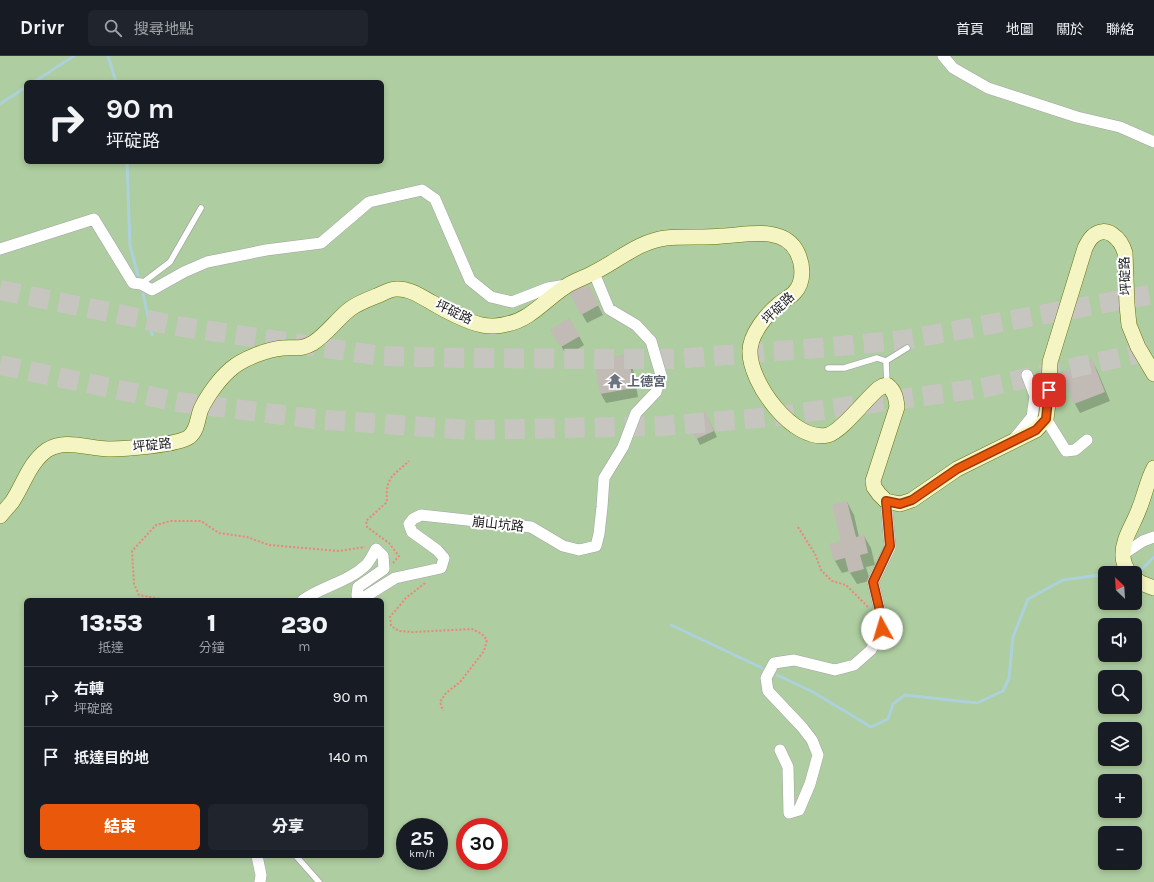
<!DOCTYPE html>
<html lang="zh-TW">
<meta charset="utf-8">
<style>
:root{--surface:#171b24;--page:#20242c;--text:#f1f3f6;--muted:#9ea1a6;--line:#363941;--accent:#ea580c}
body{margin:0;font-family:Karla,"Noto Sans TC",sans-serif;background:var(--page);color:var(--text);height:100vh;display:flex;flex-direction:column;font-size:15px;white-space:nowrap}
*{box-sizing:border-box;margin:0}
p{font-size:13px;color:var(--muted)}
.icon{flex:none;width:22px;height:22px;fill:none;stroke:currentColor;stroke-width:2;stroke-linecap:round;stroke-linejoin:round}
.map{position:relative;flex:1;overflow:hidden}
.details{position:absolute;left:24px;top:542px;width:360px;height:260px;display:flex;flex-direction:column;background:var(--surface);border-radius:6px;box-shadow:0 2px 6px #0003}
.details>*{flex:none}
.guide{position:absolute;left:24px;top:24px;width:360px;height:84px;border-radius:6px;box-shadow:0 2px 6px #0003;background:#171b24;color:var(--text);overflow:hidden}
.needle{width:26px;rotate:335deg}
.controls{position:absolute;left:1098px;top:510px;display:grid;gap:8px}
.controls a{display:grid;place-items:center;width:44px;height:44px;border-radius:6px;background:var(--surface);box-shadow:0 2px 6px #0003;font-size:20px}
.speed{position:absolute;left:396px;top:762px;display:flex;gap:8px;font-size:20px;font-weight:700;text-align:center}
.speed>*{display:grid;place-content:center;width:52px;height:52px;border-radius:50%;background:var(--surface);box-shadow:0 2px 6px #0003;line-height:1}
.speed small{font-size:10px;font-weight:400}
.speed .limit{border:6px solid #d22;background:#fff;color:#111}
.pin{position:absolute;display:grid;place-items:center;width:34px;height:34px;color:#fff;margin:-17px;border-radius:8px;box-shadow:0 2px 6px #0006}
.me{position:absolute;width:44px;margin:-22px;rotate:354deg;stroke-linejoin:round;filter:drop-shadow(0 0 3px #0008)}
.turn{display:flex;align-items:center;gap:14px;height:84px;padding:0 16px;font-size:18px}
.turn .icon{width:52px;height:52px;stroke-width:2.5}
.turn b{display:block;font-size:28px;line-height:34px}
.eta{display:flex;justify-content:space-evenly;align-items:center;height:68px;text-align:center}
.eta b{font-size:24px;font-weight:800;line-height:28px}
.button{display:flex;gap:8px;margin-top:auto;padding:8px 16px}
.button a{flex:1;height:46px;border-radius:6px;background:var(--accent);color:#fff;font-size:16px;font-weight:800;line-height:46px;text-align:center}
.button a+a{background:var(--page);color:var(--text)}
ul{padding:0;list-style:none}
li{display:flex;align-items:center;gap:12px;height:60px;padding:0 16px;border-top:1px solid var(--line)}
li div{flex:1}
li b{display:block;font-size:15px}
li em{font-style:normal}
header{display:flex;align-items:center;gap:24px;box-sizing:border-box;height:56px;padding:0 20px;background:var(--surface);border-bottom:1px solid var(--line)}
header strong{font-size:19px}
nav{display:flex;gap:22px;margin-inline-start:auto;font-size:14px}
.search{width:280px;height:36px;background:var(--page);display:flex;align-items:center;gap:10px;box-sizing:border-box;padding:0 14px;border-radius:6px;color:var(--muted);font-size:15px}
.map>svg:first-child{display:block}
</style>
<header>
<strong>Drivr</strong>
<div class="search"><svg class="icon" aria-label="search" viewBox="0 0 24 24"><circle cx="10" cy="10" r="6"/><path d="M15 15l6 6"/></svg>搜尋地點</div>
<nav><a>首頁</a><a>地圖</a><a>關於</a><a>聯絡</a></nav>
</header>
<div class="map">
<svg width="1154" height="826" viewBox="0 0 1154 826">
<rect width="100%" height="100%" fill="#f1eee8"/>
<!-- forest -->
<path fill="#aecda0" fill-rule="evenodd" d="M0 0H1154V826H0ZM26 26H382V106H26ZM1105 517H1135V547H1105ZM26 544H382V800H26ZM1105 569H1135V599H1105ZM1105 621H1135V651H1105ZM1105 673H1135V703H1105ZM1105 725H1135V755H1105ZM405 771H439V805H405ZM465 771H499V805H465ZM1105 777H1135V807H1105Z"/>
<!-- shadow -->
<path fill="#0003" d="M592 237 603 259 587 267 582 258Z
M579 280 584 289 567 300 557 283Z
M627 299 632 308 638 341 606 347 601 338 595 305Z
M1092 305 1097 314 1110 345 1080 357 1075 348 1062 317Z
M708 362 717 381 700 389 688 364Z
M847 446 854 459 859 481 864 480 871 492 875 509 866 511 870 525 857 528 849 515 842 517 835 505 842 486Z"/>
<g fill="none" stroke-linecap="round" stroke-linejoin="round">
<!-- stream -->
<path stroke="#acd1db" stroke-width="3" d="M108 0 116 26
M34 26 74 0
M0 48 26 31
M127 106 130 190 138 219
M143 238 152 279
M1140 515 1154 501
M671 569 762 612
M777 619 813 636 871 671 888 663 893 648 905 639 977 647 1003 635 1009 622 1013 581 1028 543 1063 524 1100 519 1105 522"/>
</g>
<!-- building -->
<path fill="#c1bab5" d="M587 227 599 249 581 259 569 236Z
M569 262 580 280 561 291 550 274Z
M628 298 634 332 600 338 594 304Z
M1092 303 1105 336 1074 348 1061 316Z
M705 355 714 375 696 383 687 364Z
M847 445 856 481 864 479 868 497 860 499 864 513 849 517 845 502 834 505 829 488 841 485 832 449Z"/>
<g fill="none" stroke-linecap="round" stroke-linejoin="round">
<!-- highway-tunnel -->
<path stroke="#c7c5c0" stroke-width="20" stroke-dasharray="20 10" stroke-linecap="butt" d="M0 234 177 270 381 300 466 302 608 303H675L830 291 904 284 1154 238
M0 309 178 346 315 363 468 374 663 370 771 361 982 332 1154 294"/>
<!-- lane casing -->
<g stroke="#a5a5a5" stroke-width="7">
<path id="lane" d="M141 228 170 206 201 152
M886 305 887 329
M828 312H844L877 302 886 305 907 292
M296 800 319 826"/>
</g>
<!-- street casing -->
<g stroke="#a5a5a5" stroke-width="12">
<path id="street" d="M943 0 953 12 988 32 1077 61 1120 71 1154 86
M0 193 94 163 133 227 141 228 152 234 184 216 207 206 266 194 321 187 369 146 422 134 435 143 470 224 491 241 512 246 548 232 566 229
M1046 363 1066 395 1075 394 1087 384
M1014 383 1032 361 1035 340 1027 319
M1122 499 1143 485 1154 481
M303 544C323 530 348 526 366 509 370 505 373 498 376 493L383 500 384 513 358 531 357 539 363 542 395 522 441 512 444 502 437 494 412 476 409 468 413 463 421 459 531 471 563 490 579 494 596 490 599 478 602 451 604 422 623 391 636 357 656 336 661 319 651 285 636 269 609 253 594 217
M780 694 788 711 789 757 799 754 810 728 818 699 812 684 802 671 768 635 766 622 774 607 794 604 835 614 854 609 871 594 882 573V564L873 526 890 491 886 445
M257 800 261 819 260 826"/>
</g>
<!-- secondary casing -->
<g stroke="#69730d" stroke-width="16">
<path id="secondary" d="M0 460C4 455 8 451 12 446 24 428 29 407 47 394 66 382 88 393 109 393 124 393 178 389 189 381 198 374 197 363 201 353 207 340 220 322 231 313 242 303 268 293 283 292 295 291 301 294 313 287 327 278 337 263 350 253 358 247 369 243 379 239 384 237 390 233 396 233 409 232 420 240 431 246 444 254 467 266 482 269 489 271 500 270 507 268 530 264 546 243 565 231 573 225 584 222 593 217 616 206 639 185 666 182 684 180 704 182 722 180 746 179 784 169 797 196 803 208 805 226 794 237 790 241 784 244 779 248 767 258 750 278 750 295 749 326 793 387 828 379 842 375 865 344 878 333L883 330 887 329C895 335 896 342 897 351L873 425 874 431 879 438 886 445 900 448 912 444 957 413 1036 374 1046 363 1048 348 1050 306 1085 192C1087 188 1089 184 1092 181 1106 167 1121 183 1125 197L1127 249 1129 269 1138 291 1154 318
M1129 517C1126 512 1123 506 1123 500 1122 483 1134 468 1139 453 1145 439 1147 425 1154 412
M1135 523 1141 527 1154 532"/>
</g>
<!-- path -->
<path stroke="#f0847a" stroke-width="2" stroke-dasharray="2 2" stroke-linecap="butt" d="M798 471 815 498 821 514 832 525 846 529 868 551
M393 507 399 500 389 487 367 471 366 465 387 446C385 421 393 420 409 405
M425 527 406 542 390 561 391 570 399 575 413 576 472 573 482 578 487 584 484 595 460 626 445 638 440 646 443 655
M167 544 139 539 134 528 132 495 156 469 171 465H201L219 477 247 481 269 489 339 495 365 491"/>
<!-- lane -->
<use href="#lane" stroke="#fff" stroke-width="5.5"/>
<!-- street -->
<use href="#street" stroke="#fff" stroke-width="11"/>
<!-- secondary -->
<use href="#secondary" stroke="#f4f5c2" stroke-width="15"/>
</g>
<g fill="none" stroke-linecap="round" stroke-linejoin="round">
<!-- route casing -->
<g stroke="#983908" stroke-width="10">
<path id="route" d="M882 573V564L873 526 890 490 886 445 900 448 912 444 957 413 1036 374 1046 363 1049 334"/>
</g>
<!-- route -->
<use href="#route" stroke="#ea580c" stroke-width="7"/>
</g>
<!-- icons -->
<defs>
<g id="temple-bare" transform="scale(1.2)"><path d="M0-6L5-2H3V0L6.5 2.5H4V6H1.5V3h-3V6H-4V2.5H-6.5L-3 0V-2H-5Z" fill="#6b7280" stroke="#fff" stroke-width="2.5" paint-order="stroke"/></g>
</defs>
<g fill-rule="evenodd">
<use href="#temple-bare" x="615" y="325"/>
</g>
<g text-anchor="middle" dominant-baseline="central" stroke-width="4" stroke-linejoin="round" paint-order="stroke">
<!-- street labels -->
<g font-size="13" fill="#212121" stroke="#fff">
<text transform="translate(1125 220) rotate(-93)">坪碇路</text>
<text transform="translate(778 252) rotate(-44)">坪碇路</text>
<text transform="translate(454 256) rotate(25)">坪碇路</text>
<text transform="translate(152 389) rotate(-6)">坪碇路</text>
<text transform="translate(498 468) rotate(6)">崩山坑路</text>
</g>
<!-- worship labels -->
<g font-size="13" font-weight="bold" fill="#5b616d" stroke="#fff" text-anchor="start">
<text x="627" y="325">上德宮</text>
</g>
</g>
</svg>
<div class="controls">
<a><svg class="needle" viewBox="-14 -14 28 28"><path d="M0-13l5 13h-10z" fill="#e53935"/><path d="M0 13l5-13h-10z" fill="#9ea1a6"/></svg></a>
<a><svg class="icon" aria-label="sound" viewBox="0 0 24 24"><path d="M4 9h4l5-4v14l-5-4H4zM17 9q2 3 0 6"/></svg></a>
<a><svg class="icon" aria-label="search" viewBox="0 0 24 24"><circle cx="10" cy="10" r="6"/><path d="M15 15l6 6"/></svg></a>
<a><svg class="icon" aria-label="layers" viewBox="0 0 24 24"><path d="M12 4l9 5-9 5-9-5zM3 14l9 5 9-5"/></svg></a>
<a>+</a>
<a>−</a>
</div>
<div class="speed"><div>25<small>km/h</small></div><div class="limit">30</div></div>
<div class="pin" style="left:1049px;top:334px;background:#d93025"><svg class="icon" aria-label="arrive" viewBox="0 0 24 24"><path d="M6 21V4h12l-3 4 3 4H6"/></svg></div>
<svg class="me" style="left:882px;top:573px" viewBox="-20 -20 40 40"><circle r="19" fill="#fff"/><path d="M0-13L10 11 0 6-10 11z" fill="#ea580c"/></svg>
<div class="guide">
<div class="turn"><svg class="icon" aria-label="right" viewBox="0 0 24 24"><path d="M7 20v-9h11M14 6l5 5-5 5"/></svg><div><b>90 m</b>坪碇路</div></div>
</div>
<section class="details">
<div class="eta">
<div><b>13:53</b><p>抵達</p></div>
<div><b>1</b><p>分鐘</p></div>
<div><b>230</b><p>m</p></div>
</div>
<ul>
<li><svg class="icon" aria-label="right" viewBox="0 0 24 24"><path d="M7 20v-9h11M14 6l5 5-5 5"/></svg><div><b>右轉</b><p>坪碇路</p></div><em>90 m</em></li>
<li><svg class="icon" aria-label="arrive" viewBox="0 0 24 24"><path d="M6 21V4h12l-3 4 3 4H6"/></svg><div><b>抵達目的地</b></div><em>140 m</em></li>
</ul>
<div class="button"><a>結束</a><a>分享</a></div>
</section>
</div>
